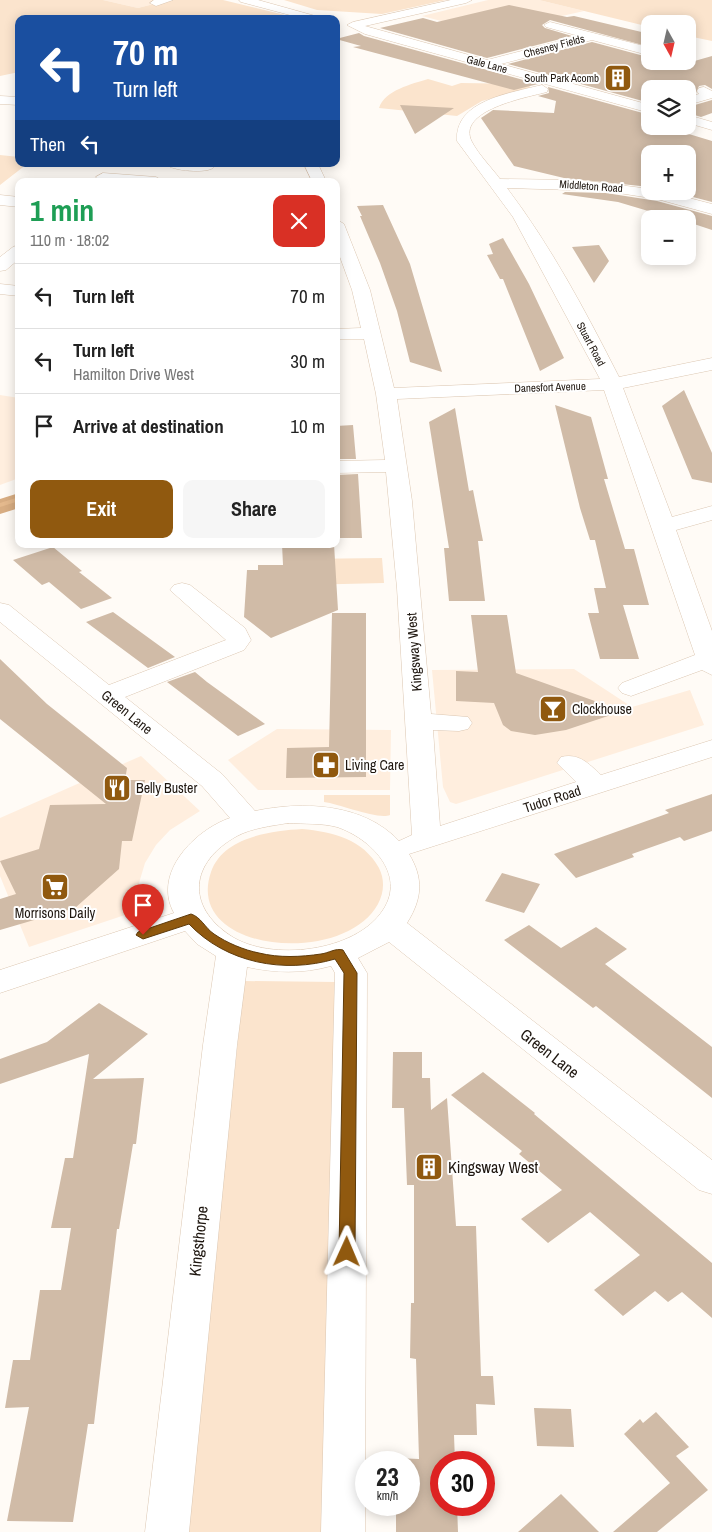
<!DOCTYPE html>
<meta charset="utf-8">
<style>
:root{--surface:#fff;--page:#f6f6f6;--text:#222;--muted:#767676;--line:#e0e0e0;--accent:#90590f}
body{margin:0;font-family:"Archivo Narrow",sans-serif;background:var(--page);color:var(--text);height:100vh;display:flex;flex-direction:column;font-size:19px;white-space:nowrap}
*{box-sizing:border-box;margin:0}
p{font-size:16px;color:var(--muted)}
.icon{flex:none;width:28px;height:28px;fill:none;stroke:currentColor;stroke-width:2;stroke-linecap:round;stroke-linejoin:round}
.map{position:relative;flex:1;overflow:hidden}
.side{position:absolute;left:15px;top:178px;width:325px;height:370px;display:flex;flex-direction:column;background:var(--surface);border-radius:10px;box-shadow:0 2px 12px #0003}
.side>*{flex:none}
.top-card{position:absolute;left:15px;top:15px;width:325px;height:152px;border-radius:10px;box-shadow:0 2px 12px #0003;background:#1a4fa0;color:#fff;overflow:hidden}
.needle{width:32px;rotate:172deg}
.fabs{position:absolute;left:641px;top:15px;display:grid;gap:10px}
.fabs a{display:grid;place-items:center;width:55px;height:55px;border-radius:10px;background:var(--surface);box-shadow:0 2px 12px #0003;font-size:25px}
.speed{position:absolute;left:355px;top:1451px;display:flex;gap:10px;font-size:25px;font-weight:700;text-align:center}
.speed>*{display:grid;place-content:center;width:65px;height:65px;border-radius:50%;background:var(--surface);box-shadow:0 2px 12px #0003;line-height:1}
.speed small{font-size:12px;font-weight:400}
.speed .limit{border:8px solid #d22;background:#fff;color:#111}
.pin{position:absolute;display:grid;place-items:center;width:42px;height:42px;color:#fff;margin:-51px -21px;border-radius:50% 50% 50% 0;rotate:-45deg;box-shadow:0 0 5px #0007}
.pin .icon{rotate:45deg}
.me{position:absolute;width:55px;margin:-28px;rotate:1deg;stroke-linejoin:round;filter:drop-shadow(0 0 4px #0008)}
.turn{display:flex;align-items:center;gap:18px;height:105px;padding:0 15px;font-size:22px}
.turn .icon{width:65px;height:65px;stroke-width:2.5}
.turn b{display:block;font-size:35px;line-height:42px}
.then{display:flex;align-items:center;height:48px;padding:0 15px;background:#0003;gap:10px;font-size:19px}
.round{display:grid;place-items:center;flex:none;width:52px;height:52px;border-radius:10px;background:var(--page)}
.summary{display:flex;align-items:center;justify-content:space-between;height:85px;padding:0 15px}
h1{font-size:30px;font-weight:700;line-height:38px;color:#1e9e55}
.action{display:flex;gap:10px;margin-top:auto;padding:10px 15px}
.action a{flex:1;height:58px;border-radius:10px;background:var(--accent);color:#fff;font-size:20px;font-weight:700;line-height:58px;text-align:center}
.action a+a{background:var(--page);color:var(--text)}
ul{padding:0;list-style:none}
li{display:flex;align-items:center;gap:15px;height:65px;padding:0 15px;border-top:1px solid var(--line)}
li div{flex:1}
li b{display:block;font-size:19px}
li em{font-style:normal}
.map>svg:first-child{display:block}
</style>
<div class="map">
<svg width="712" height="1532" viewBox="0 0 712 1532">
<rect width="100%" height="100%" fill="#fffbf6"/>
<!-- built -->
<path fill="#ffeede" d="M103 0H169L138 8Z
M488 0H539L584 11 487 33 422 16Z
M0 395 19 398V478L0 485Z
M574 669 632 707 690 690 704 725 456 804 450 802 443 787 432 670Z
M277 729 391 730 390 790H258L228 760Z
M141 756 200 811 170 830 156 845 145 863 139 883 140 910 29 947 0 876V818Z"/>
<!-- green -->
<path fill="#fbe4cd" d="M0 0H103L138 8 169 0H223L285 15 275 19H19V72L0 76Z
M284 0H446L382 14 317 10Z
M539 0H712V41L688 36V24H650V27Z
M428 79 452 86 461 83 529 84 530 88 482 101 457 116 379 108C385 90 412 84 428 79Z
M0 155 19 157V164H27L0 185Z
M382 558 384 583 302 585V559Z
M324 795H390V815C378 820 340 804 324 802Z
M302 829C333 832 363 839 379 868 385 880 384 893 378 904 344 967 183 953 211 872 223 837 270 831 302 829Z
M244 981 336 982 323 1532H187Z"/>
<!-- forest -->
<path fill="#d8ad82" d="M19 493V508L0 514V499Z"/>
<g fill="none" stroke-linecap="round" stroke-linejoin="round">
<!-- stream -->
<path fill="#e4b98d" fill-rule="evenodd" d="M19 497V501L0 507V503Z"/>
</g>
<!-- building -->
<path fill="#d0bba7" d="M509 5 567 17 574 16 650 34V47L550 20 542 25 545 28 572 36 487 58 380 28 423 18 437 22Z
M359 33 364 36 538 84 514 90 353 47 361 46 336 39Z
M592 42 644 56 650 52V61L677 66 712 56V89L705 85 699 86 696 93 688 95V89H650V103L508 64Z
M548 87 650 115V126H672L669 128 712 141V202L670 191H688V154H650V187L564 178 514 166 481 118 493 110 554 113 556 101 538 96 549 93Z
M712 100V113L701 117 688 113V107Z
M400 105 454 108 415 134Z
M565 192 606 193 657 201 712 216V230L688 222V219H675L618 202 562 194Z
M383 205 410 264 442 372 410 362 397 311 380 263 360 216H362L357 206Z
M503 238 529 284 564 358 540 371 503 279H500L487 255 493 254 489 244Z
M599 245 609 261 594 283 572 247Z
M684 390 712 453V483L692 479 662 406Z
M555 405 591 417 608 479H604L625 549H634L649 605H623L639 659H600L588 613H599L594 588H606L595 540H590L580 508Z
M455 408 469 491 473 490 483 541H478L485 601H449L444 548H449L429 422Z
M353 425 356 459H336V426Z
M358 474 362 538H336V475Z
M282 544H334L338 610 271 638 244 617 247 570H258V565H283Z
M53 547 82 571 79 572 112 598 81 609 49 582 42 585 13 560Z
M113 612 175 657 148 668 86 622Z
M332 613H366V777L286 778 287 748 329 747Z
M471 615H507L516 673 623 711 566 730 535 735 511 731 503 725 494 703 456 701V671L478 672Z
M0 659 47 704 127 768 125 780H145L132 841H122L119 869 75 908 0 930V899L16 894 0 861 39 849 50 805 106 804 0 719Z
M195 672 207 682 265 724 238 736 167 682Z
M712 794V831L684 841 680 837 632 854 634 857 576 878 554 854 669 813 665 810Z
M502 873 540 884 524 913 485 901Z
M529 925 561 948 596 927 627 949 605 964 712 1047V1098L596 1006 593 1008 504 940Z
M99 1003 148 1034 93 1079 144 1078 136 1144H133L119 1229H117L94 1424H88L73 1522 7 1521 29 1407 5 1408 13 1360H30L40 1290H61L71 1228H51L65 1158H73L89 1054 0 1084V1059L47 1042Z
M393 1052H422V1078H430L431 1110 447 1098 456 1226H476L481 1376H493L495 1405 476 1404 477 1435H454L455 1462H441V1505H457L458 1532H396V1505H409V1462H396V1458L419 1459 416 1359 410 1358 411 1303H414V1185H407L404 1108H392Z
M483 1072 535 1113 534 1114 712 1263V1318L682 1292 668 1302 655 1291 623 1316 594 1290 640 1255 590 1212 548 1243 521 1219 562 1190 519 1154 522 1151 451 1095Z
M534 1408 571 1409 574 1447 537 1446Z
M656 1412 689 1447 676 1456 708 1490 657 1532H613L670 1483 624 1434 640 1419 643 1423Z
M561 1494 599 1532H518Z"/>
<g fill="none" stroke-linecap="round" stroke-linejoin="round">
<!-- minor casing -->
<g stroke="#dcc7b2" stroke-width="1">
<path id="minor" d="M154 0H173L156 6 150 3Z
M239 0H258L326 19H305L241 2Z
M451 0H472L466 3 365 26 487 60 579 36 546 27 544 25 550 22 648 47 650 50 644 54 592 40 501 64 650 105V113L365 34 347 25 353 22Z
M542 85 548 89 547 92C528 97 455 110 472 142 479 155 491 167 500 179L580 180 650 189V191H662L712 204V214L657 199 606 191 507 188C551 246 586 312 619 377L712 358V370L623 388 672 517 712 506V520L676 530 712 631V675L702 670 631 696 622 693 618 688 622 683 695 655 604 390 397 399 412 501 431 714 468 717 472 723 468 729 459 731 433 730 440 826 576 782 557 763 561 757C579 753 588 763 601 775L712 740V757L409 854C424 879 422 899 407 923L712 1160V1194L699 1190 389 942 358 958 367 973 365 1532H321L335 973 331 966C302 974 275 973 247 967L237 1045 189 1532H145L203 1045 216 956 197 944 185 931 0 993V970L174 913C152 873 195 830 230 818L202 786 0 622V603L9 605 109 685 226 640 170 590 174 585 182 583 190 585 245 628 251 640 244 650 125 697 222 774 255 811C303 801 363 803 399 841L412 835 397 588 386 472 336 473V461L385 460 376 394 364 339H336V329L361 328 352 290 336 246V219L344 224 370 290 394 388 600 379 513 217 457 141C454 100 511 93 542 85ZM288 823C304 824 322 823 337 827 370 838 407 874 383 910 356 952 271 962 231 936 185 906 190 862 237 836 252 828 271 826 288 823Z
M704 87 712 91V98L688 105V97L699 94 697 91 699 88Z
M0 96 19 97V105L0 104Z
M688 115 712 122V130L688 123Z
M166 164H212L214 167C209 174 170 171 166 164Z
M304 164H318L326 181H312Z
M103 173 156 177 163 181 98 180 96 177Z
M0 195 19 197V207L0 205Z
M19 245V259L6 270 0 271V257L13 247Z
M0 284 19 286V296L0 294Z"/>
</g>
<!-- minor -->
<use href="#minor" fill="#fff" fill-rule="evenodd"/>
</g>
<!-- route -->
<path fill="#90590f" stroke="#5e3a0a" d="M191 914C201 917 205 928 214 934 227 943 244 950 259 953 279 958 301 957 321 954 329 953 335 948 343 950L357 973 355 1252 353 1257 347 1259 341 1257 339 1252 344 973 335 959C284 974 226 963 189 924L143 939 136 935 138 932Z"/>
<!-- icons -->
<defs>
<g id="building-square" transform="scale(1.4375)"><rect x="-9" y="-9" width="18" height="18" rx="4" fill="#90590f" stroke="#fff"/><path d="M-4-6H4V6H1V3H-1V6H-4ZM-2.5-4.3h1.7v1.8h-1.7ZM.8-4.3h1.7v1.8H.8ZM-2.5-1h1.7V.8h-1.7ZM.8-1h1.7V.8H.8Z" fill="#fff"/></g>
<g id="bar-square" transform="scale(1.4375)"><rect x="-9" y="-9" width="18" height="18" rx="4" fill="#90590f" stroke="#fff"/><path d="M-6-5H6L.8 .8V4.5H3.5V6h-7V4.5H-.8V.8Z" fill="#fff"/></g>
<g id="pharmacy-square" transform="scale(1.4375)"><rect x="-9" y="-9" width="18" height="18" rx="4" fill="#90590f" stroke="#fff"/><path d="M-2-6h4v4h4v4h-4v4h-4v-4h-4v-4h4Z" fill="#fff"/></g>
<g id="restaurant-square" transform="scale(1.4375)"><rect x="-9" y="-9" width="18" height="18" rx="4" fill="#90590f" stroke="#fff"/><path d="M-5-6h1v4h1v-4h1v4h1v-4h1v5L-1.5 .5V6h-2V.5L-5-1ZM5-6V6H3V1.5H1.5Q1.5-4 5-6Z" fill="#fff"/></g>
<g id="supermarket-square" transform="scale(1.4375)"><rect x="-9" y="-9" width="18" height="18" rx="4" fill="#90590f" stroke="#fff"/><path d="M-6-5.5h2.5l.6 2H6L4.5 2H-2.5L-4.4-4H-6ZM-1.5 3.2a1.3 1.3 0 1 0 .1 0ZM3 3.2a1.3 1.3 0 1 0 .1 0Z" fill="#fff"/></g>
</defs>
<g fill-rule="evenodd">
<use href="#building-square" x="618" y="78"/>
<use href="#bar-square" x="553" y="709"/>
<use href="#pharmacy-square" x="326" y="765"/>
<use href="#restaurant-square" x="117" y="788"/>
<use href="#supermarket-square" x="55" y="887"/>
<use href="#building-square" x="429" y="1167"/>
</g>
<g text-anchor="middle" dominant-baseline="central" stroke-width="4" stroke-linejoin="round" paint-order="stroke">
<!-- far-street labels -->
<g font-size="11" fill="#1e160f" stroke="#fff">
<text transform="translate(554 46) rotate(-15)">Chesney Fields</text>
<text transform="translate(487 64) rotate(15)">Gale Lane</text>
<text transform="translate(591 186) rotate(4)">Middleton Road</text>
<text transform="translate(591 344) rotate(62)">Stuart Road</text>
<text transform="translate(550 387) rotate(-2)">Danesfort Avenue</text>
</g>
<!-- far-poi labels -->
<g font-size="11" fill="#1e160f" stroke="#fff" text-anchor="end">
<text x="599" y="78">South Park Acomb</text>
</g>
<!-- street labels -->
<g font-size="14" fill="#1e160f" stroke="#fff">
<text transform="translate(414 652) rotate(-94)">Kingsway West</text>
<text transform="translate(127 712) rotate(39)">Green Lane</text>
<text transform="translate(552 799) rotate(-18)">Tudor Road</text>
</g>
<!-- poi labels -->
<g font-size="14" fill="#1e160f" stroke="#fff" text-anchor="start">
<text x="572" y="709">Clockhouse</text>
<text x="345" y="765">Living Care</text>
<text x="136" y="788">Belly Buster</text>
<text x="55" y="913" text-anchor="middle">Morrisons Daily</text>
</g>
<!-- near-street labels -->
<g font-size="16" fill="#1e160f" stroke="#fff">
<text transform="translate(550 1053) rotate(38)">Green Lane</text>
<text transform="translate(198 1241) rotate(-84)">Kingsthorpe</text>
</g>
<!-- near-poi labels -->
<g font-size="16" fill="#1e160f" stroke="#fff" text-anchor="start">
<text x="448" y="1167">Kingsway West</text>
</g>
</g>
</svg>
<div class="fabs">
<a><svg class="needle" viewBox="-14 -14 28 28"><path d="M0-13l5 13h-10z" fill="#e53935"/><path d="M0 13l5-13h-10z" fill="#767676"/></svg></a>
<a><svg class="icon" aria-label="layers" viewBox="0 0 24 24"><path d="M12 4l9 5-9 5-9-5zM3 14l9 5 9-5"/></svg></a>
<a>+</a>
<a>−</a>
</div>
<div class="speed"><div>23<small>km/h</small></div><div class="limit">30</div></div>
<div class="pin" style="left:143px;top:935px;background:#d93025"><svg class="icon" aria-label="arrive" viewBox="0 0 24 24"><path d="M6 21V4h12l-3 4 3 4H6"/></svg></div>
<svg class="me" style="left:347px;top:1252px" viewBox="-20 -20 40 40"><path d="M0-17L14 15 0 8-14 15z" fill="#90590f" stroke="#fff" stroke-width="4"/></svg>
<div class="top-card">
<div class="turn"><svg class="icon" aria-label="left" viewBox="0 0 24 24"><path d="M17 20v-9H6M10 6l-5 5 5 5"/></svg><div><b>70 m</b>Turn left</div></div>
<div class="then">Then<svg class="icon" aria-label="left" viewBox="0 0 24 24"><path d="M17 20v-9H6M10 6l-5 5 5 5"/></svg></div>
</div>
<section class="side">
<div class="summary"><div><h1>1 min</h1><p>110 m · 18:02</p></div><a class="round" style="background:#d93025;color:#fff"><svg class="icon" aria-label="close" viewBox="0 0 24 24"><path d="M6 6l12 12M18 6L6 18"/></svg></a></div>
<ul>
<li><svg class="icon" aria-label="left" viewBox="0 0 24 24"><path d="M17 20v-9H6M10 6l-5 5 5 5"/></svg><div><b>Turn left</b></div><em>70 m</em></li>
<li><svg class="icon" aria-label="left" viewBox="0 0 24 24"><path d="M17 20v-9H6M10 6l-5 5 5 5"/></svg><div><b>Turn left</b><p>Hamilton Drive West</p></div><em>30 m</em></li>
<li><svg class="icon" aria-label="arrive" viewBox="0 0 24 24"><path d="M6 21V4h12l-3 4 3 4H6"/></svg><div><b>Arrive at destination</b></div><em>10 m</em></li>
</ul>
<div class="action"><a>Exit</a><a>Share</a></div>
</section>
</div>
